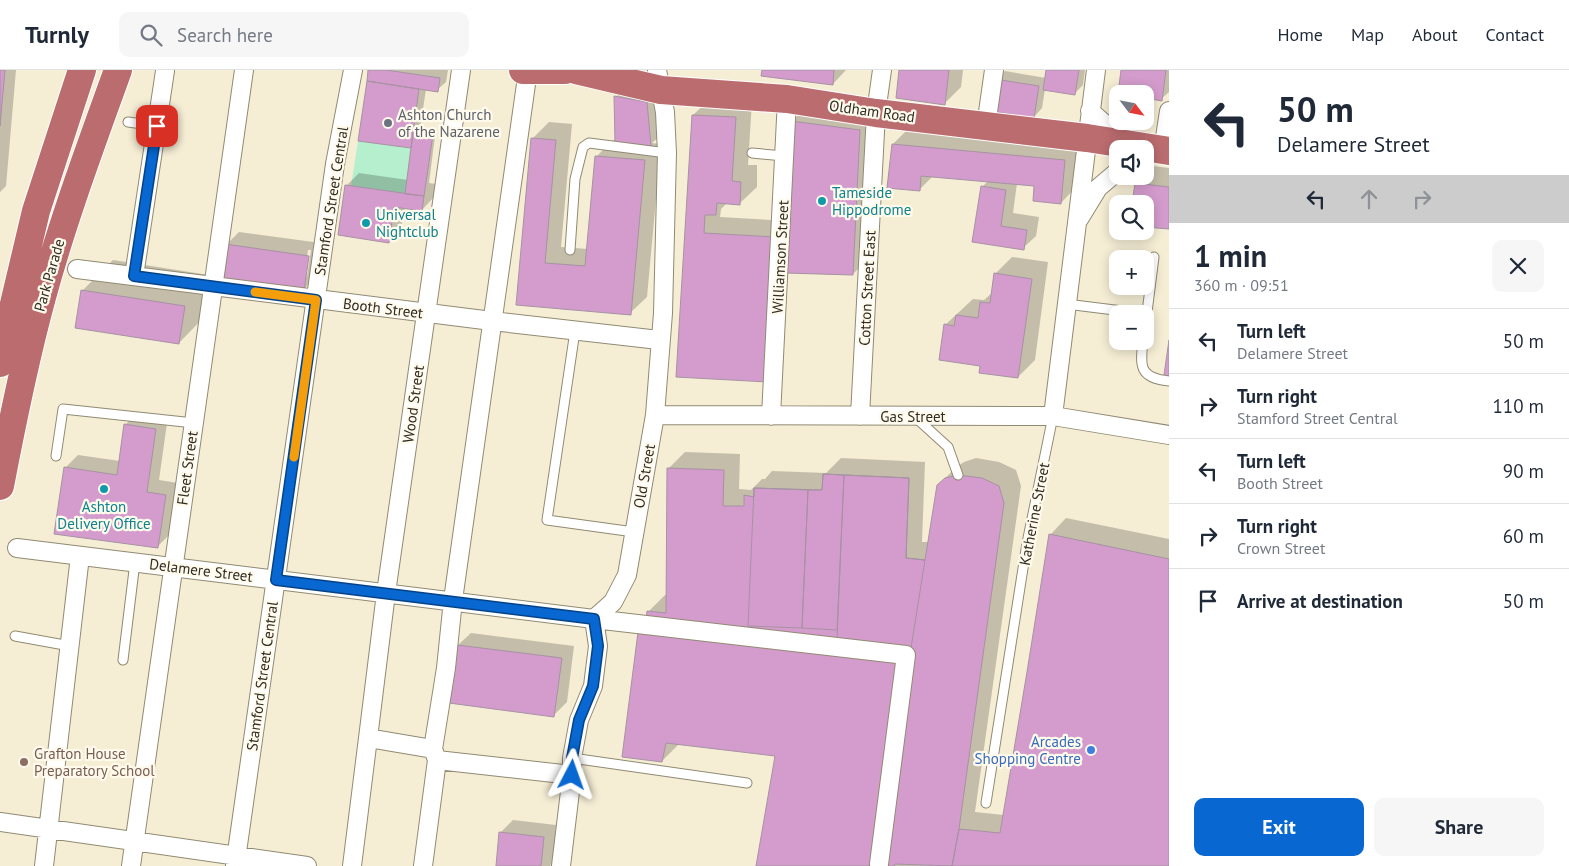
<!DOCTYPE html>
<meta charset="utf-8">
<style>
:root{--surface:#fff;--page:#f6f6f7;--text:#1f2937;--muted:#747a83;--line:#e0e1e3;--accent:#0867d0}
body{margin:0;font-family:"PT Sans",sans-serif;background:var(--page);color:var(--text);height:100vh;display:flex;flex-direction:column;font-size:19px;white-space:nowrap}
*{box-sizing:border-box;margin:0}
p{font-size:16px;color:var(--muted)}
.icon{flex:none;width:28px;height:28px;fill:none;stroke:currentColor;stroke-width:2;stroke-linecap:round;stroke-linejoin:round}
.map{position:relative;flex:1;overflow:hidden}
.details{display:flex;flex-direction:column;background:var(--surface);width:400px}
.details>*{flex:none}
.banner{background:#fff;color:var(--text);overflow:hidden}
.needle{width:32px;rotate:122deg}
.buttons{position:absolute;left:1109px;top:15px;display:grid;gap:10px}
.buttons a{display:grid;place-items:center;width:45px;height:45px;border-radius:10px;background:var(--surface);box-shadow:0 2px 12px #0003;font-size:25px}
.pin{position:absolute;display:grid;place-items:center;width:42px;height:42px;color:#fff;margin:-21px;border-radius:10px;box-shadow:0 2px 8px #0006}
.me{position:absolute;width:55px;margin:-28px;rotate:4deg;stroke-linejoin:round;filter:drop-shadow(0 0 4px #0008)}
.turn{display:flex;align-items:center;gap:18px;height:105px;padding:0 25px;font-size:22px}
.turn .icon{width:65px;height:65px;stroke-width:2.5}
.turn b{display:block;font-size:35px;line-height:42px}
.lanes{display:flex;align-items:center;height:48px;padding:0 25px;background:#0003;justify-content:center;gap:25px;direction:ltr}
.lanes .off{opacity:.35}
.round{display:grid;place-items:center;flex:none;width:52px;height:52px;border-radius:10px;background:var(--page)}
.head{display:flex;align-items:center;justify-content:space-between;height:85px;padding:0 25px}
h1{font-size:30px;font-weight:800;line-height:38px}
.action{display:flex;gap:10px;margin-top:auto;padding:10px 25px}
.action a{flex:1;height:58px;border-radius:10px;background:var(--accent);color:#fff;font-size:20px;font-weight:800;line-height:58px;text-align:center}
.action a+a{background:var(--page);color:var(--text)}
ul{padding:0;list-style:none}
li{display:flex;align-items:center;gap:15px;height:65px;padding:0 25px;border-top:1px solid var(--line)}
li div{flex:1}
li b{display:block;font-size:19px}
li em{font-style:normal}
header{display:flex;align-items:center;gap:30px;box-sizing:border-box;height:70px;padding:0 25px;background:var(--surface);border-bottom:1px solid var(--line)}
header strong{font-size:24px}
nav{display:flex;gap:28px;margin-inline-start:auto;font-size:18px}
.search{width:350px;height:45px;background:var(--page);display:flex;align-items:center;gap:12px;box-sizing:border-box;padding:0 18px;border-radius:10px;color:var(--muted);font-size:19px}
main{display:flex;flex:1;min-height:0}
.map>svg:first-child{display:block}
</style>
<header>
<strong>Turnly</strong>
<div class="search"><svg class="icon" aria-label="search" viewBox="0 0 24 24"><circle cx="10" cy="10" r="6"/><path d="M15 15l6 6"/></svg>Search here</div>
<nav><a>Home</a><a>Map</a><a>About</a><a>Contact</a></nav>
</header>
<main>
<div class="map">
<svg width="1169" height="796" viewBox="0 0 1169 796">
<rect width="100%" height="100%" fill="#f5edd4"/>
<!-- green -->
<path fill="#b6efce" d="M358 71 411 78 405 124 351 116Z"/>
<!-- shadow -->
<path fill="#0003" fill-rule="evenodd" d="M0 0H16L6 116 0 122Z
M370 0H448L446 12 437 20 426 19 420 59 436 61V63L420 61V64L435 66 429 113 436 114 434 127 422 140 405 137 401 158 389 171 346 116 359 103 408 110 413 75Z
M763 0H846L833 14Z
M900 0H963L961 17 944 34Z
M1047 0H1085L1083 15 1075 23 1045 19 1042 38 1034 47 996 10 1005 1 1046 8Z
M1122 0H1169V22L1161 29 1145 27V24Z
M624 18 655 23 659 67 652 73 661 74 647 227 630 243 517 233 532 69 549 52 572 54 561 177 588 179 596 87 613 70H616V27Z
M710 29 752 31 748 95H757V117L740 133H727L721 139 720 147 788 151 792 51 809 35 876 44 870 187 853 204 788 201 783 294 766 311 677 306 693 45Z
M910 57 1081 74 1077 116 1061 133 1036 115 1017 113 1013 143 1039 147 1036 166 1023 178 974 171 982 117 988 111 934 105 919 120 893 74Z
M1153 96 1169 98V158L1145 155V134H1133L1136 113Z
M239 162 321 173 316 207 303 220 227 174ZM308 180H311L307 207H304Z
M1012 187 1048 192 1035 290 1018 307 981 295 945 255 973 229 984 230 993 222 995 204Z
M113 190 215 206 209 242 179 273 82 221Z
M138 342 168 346 159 410 178 413 170 464 157 477 65 398 78 385 120 391 125 355Z
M685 382 740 384 739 419 751 420 762 409H765L772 401 826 403 841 388 925 392 922 472H929L938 416 955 398 964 392 976 388 999 392 1016 400 1021 416 975 742 1004 745 1050 465 1066 448 1169 469V796H757L777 685 679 674 662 691 647 555 648 542 665 525H667L668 399Z
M471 563 574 576 567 632 554 645 458 575Z
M513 750 556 755 553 791 550 796H497L500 763Z"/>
<!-- building -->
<path fill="#d49ccd" stroke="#a692a3" d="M0 0H5L0 56Z
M368 0H386L440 8 438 22 367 11Z
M762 0H834L833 15 761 6Z
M899 0H949L945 35 896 28Z
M1046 0H1079L1075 25 1043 20Z
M1121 0H1166L1162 31 1145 28V24H1118Z
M995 9 1039 16 1034 48 990 41Z
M367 11 419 19 411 78 358 71Z
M614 26 647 32 651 76 615 73Z
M692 45 736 47 732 111 741 112 740 135 717 133 716 145H705L704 163 775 167 767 312 676 307Z
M791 51 860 60 853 205 785 203Z
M413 62 433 64 424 126 405 124Z
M531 68 556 70 545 193 585 196 595 86 645 90 631 245 516 235Z
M892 74 1065 90 1061 134 1033 131 1034 116 921 106 920 121 887 118Z
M1135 113 1169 117V159L1145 157V134H1132Z
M345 115 424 126 422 141 394 137 389 173 338 165Z
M981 116 1006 120 1001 156 1027 160 1024 180 972 172Z
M225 174 309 186 304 221 220 209Z
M994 203 1032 209 1018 308 979 303 980 296 939 290 944 254 954 256 956 245 978 248 980 232 990 233Z
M81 220 185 236 179 274 75 258Z
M1169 270V306L1164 305Z
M124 354 156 359 147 422 166 425 158 478 54 464 64 397 117 405Z
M667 398 724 400 723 436H744V425L754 427V418L822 420 823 404 909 408 906 488 925 490 937 415 945 408 958 405 982 408 999 416 1004 433 959 759 952 796 895 794 894 796H756L775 686 666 673 662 692 622 687 638 562 645 561 647 541 666 543Z
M823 404 844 405 837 560 802 558 808 420H822Z
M844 405 909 408 906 488 925 490 911 578 837 569Z
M754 418 808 420 802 558 748 556Z
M1049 464 1169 489V796H952L959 759 1000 763 1027 602Z
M457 575 562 588 554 647 449 633Z
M499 762 544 767 541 796H496Z"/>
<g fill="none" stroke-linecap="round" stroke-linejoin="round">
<!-- lane casing -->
<g stroke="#918a73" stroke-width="11">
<path id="lane" d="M128 52 157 56
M752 83 784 86
M570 180 575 109 583 77 589 73 667 83
M1066 234 1147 244
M1145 258 1154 187
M575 261 547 450 634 462
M1143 271C1140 296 1139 308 1169 311
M915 347 948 377 958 405
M56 386 63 339 194 353
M15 566 70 576
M123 590 135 492
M572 688 747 713
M986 733 1027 473 1053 346"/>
</g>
<!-- street casing -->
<g stroke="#918a73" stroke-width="20">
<path id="street" d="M1090 41 1117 65 1128 69
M986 56 994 0
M1163 80 1169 41
M1079 149 1098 118 1118 101
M77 199 492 251 659 270
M134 206 165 1
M655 345 1053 346 1169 365
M771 346 787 29
M860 346 876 43 882 0
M1053 346 1096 0
M17 478 594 549 906 585 879 794
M594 549 613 532 627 505 655 345 663 243 667 83 665 42 657 0
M433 679 368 668 386 523 461 0
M437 690 572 705
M0 752 307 796
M44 796 80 486
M131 796 244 0
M235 796 335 94 353 0
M352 796 368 668
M423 796 437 690 433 679 446 598 453 530 528 0
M561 796 572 705V688L579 650 593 616 598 576 594 549"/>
</g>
<!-- highway casing -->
<g stroke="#fff" stroke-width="30">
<path id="highway" d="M523 0H565
M576 0 661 20 787 29 876 43 1087 68 1169 81
M0 293 36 141 82 0
M0 416C12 353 25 289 42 227 63 150 91 75 118 0"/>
</g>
<!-- lane -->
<use href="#lane" stroke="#fff" stroke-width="9"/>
<!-- street -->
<use href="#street" stroke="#fff" stroke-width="18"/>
<!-- highway -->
<use href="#highway" stroke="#bb6c6f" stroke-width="28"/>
</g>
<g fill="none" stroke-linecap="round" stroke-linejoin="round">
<!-- route casing -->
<g stroke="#054387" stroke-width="12">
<path id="route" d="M157 56 134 206 316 230 276 510 594 549 598 576 593 616 579 650 572 688V705"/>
</g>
<!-- route -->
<use href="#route" stroke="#0867d0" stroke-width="9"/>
<!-- slow -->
<path stroke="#f59e0b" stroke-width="9" d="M255 222 316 230 294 387"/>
</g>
<!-- markers -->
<circle fill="#6b7280" stroke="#fffaeb" stroke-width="2" cx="388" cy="53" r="5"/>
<g fill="#0f9aa8" stroke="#fffaeb" stroke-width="2">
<circle cx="822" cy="131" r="5"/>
<circle cx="366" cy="153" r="5"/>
<circle cx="104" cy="419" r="5"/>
</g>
<circle fill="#3f7fe0" stroke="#fffaeb" stroke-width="2" cx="1091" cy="680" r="5"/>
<circle fill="#8d6e63" stroke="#fffaeb" stroke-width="2" cx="24" cy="692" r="5"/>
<g text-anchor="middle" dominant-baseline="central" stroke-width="4.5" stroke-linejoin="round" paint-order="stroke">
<!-- street labels -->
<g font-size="15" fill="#302d24" stroke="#fffaeb">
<text transform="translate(872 41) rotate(8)">Oldham Road</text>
<text transform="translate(331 131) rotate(-81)">Stamford Street Central</text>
<text transform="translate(780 187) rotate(-87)">Williamson Street</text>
<text transform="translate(49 205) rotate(-74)">Park Parade</text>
<text transform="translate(867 218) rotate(-87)">Cotton Street East</text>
<text transform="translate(383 238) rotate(7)">Booth Street</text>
<text transform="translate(413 334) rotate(-82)">Wood Street</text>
<text x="913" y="346">Gas Street</text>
<text transform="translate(187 398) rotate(-82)">Fleet Street</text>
<text transform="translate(644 406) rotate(-80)">Old Street</text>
<text transform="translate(1034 444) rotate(-79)">Katherine Street</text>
<text transform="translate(201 500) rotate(7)">Delamere Street</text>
<text transform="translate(262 606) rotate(-82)">Stamford Street Central</text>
</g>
<!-- worship labels -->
<g font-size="15" fill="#5b616d" stroke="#fffaeb" text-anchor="start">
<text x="398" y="44">Ashton Church<tspan x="398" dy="17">of the Nazarene</tspan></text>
</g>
<!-- culture labels -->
<g font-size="15" fill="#0d838f" stroke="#fffaeb" text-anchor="start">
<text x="832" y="122">Tameside<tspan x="832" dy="17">Hippodrome</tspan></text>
<text x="376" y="144">Universal<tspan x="376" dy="17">Nightclub</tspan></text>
<text x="104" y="436" text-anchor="middle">Ashton<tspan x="104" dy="17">Delivery Office</tspan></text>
</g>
<!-- shop labels -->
<g font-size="15" fill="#366cbe" stroke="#fffaeb" text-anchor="end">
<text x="1081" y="671">Arcades<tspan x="1081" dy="17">Shopping Centre</tspan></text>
</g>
<!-- education labels -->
<g font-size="15" fill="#785e54" stroke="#fffaeb" text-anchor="start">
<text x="34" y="683">Grafton House<tspan x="34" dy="17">Preparatory School</tspan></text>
</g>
</g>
</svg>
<div class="buttons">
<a><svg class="needle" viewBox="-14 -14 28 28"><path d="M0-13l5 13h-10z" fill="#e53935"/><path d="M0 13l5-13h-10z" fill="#747a83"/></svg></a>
<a><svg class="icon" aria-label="sound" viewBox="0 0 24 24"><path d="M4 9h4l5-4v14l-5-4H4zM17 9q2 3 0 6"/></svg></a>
<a><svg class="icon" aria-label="search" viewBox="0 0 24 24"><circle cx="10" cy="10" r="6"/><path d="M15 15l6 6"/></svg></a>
<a>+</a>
<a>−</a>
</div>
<div class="pin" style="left:157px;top:56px;background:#d93025"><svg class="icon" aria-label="arrive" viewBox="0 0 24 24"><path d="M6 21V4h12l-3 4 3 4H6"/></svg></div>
<svg class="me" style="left:572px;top:705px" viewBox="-20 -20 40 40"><path d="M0-17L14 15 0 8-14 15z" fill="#0867d0" stroke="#fff" stroke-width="4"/></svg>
</div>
<section class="details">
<div class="banner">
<div class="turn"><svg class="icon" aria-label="left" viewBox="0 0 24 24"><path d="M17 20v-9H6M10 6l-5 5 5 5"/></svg><div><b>50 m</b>Delamere Street</div></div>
<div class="lanes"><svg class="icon" aria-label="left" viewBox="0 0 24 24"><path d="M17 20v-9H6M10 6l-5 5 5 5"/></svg><svg class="icon off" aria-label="ahead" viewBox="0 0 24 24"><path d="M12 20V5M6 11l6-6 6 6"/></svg><svg class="icon off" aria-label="right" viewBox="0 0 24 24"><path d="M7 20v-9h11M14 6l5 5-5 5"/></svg></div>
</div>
<div class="head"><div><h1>1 min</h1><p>360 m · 09:51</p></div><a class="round"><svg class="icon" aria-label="close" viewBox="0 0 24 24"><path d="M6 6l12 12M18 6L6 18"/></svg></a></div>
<ul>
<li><svg class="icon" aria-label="left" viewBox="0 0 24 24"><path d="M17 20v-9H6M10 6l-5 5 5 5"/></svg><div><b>Turn left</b><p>Delamere Street</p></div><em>50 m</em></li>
<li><svg class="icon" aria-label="right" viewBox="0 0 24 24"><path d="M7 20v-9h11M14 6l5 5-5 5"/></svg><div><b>Turn right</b><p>Stamford Street Central</p></div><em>110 m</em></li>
<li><svg class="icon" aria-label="left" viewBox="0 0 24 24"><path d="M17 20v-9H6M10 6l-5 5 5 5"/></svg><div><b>Turn left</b><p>Booth Street</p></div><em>90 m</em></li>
<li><svg class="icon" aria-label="right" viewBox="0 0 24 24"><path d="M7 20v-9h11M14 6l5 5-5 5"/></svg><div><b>Turn right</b><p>Crown Street</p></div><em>60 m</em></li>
<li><svg class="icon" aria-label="arrive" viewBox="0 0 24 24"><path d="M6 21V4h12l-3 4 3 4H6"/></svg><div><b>Arrive at destination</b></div><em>50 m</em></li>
</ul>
<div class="action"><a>Exit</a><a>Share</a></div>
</section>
</main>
